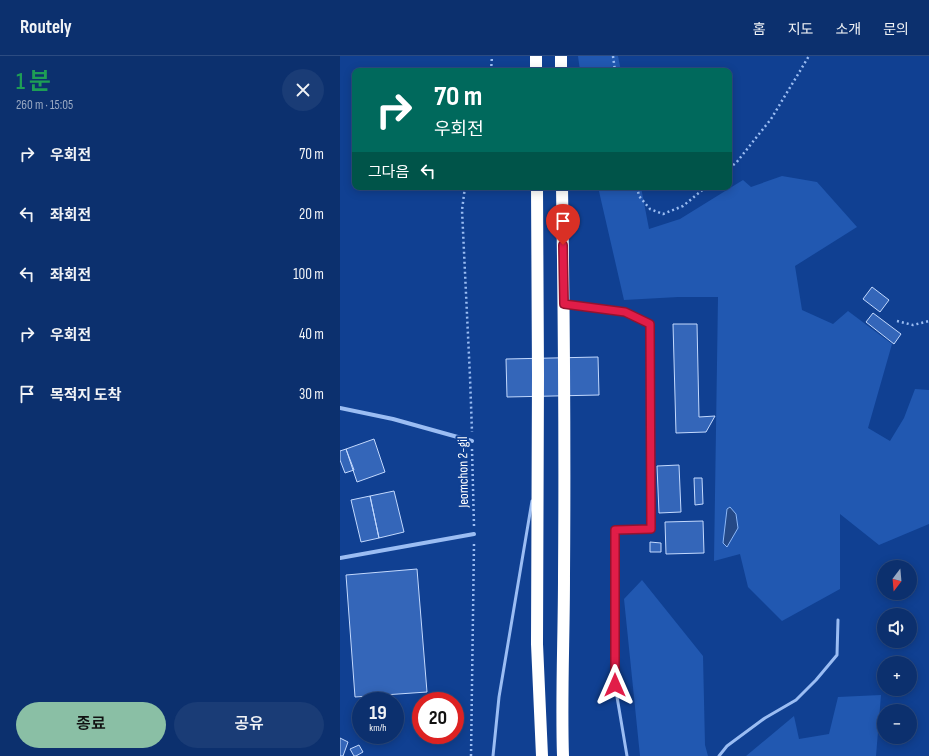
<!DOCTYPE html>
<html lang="ko">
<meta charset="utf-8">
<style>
:root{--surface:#0c306e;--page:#1a3c76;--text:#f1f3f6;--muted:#9aa9c2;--line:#2c4b81;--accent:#8abfa5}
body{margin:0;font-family:"Sofia Sans Condensed","Noto Sans KR",sans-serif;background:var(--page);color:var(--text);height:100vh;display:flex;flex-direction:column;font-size:15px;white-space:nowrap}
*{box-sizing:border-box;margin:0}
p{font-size:13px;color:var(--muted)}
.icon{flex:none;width:22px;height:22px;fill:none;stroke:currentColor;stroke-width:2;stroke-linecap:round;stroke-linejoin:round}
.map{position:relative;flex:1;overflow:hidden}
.sheet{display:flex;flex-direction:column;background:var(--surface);width:340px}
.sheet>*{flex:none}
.guide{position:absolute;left:12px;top:12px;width:380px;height:122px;border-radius:8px;box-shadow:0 2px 10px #0003,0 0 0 1px var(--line);background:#00695c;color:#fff;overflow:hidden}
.needle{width:26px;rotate:196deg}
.controls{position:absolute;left:537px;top:504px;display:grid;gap:8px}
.controls a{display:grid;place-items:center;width:40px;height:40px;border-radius:50%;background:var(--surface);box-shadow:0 2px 10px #0003,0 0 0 1px var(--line);font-size:20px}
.speed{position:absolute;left:12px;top:636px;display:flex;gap:8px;font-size:20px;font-weight:700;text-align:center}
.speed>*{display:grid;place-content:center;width:52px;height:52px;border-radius:50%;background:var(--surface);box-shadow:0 2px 10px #0003,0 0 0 1px var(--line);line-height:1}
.speed small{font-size:10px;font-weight:400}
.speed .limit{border:6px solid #d22;background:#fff;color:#111}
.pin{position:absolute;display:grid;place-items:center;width:34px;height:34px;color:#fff;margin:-41px -17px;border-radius:50% 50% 50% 0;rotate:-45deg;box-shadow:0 0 4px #0007}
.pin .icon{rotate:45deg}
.me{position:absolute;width:44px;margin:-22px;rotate:0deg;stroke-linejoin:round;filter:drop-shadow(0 0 3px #0008)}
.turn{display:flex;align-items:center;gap:14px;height:84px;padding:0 16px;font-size:18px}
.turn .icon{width:52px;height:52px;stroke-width:2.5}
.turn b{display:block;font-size:28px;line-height:34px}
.then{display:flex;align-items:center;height:38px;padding:0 16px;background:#0003;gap:8px;font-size:15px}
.round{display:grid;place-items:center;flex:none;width:42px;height:42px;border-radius:21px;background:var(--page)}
.overview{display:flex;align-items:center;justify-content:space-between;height:68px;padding:0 16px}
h1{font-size:24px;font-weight:600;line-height:30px;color:#1e9e55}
.primary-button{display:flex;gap:8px;margin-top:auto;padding:8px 16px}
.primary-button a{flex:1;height:46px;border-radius:24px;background:var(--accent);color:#111;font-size:16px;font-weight:600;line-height:46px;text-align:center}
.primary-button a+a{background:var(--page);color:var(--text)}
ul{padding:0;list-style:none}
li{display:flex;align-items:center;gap:12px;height:60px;padding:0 16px}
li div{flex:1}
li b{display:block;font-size:15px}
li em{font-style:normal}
header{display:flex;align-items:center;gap:24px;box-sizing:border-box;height:56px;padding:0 20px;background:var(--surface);border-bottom:1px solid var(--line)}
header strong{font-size:19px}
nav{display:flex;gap:22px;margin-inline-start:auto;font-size:14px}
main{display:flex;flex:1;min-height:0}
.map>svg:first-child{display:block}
</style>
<header>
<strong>Routely</strong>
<nav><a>홈</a><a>지도</a><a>소개</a><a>문의</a></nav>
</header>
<main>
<section class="sheet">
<div class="overview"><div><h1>1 분</h1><p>260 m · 15:05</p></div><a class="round"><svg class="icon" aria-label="close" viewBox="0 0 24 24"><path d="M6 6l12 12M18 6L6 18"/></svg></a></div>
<ul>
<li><svg class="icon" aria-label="right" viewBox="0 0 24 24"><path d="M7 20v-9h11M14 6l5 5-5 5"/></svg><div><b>우회전</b></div><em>70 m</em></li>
<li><svg class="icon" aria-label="left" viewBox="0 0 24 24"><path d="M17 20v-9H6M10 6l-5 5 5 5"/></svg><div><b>좌회전</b></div><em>20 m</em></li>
<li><svg class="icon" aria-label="left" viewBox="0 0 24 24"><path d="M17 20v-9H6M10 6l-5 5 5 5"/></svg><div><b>좌회전</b></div><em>100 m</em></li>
<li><svg class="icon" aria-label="right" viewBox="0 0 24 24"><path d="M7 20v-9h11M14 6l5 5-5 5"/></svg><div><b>우회전</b></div><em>40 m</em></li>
<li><svg class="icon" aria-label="arrive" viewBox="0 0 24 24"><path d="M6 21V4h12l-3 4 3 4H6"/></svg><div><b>목적지 도착</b></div><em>30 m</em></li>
</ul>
<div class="primary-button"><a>종료</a><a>공유</a></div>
</section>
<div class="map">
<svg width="589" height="700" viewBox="0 0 589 700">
<rect width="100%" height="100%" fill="#104092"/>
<!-- green -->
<path fill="#2158b1" d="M238 0H278L281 15H240Z
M442 120 477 126 517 171 455 210 462 254 493 268 508 255 552 288 528 372 550 385 564 362 575 333 589 334V468L539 489 500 458V533L442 565 408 531 400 498 374 505 378 241H338L284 244 258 131H301L309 173 340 163 403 124 411 131Z
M302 524 363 600 365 689 368 700H300L284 543Z
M541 639 536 700H406L454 660 459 683 489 678 498 641Z"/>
<!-- water -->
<path fill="#254986" stroke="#8cb7f7" d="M390 451 396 458 398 472 387 491 383 487 387 453Z"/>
<!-- building -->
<path fill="#3466b9" stroke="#c3d9fe" d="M532 231 549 244 540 256 523 243Z
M533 257 561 278 554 288 526 266Z
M333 268H357L359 361 375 360 366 376 336 377Z
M258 301 259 339 167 341 166 303Z
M34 383 45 416 17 426 6 393Z
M6 393 14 414 5 417 0 404V395Z
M339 409 341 456 319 457 317 410Z
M354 422H362L363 448 355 449Z
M54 435 64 476 39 482 30 440Z
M30 440 39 482 21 486 11 444Z
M363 465 364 497 326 498 325 466Z
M310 486 321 487V496H310Z
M77 513 87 636 15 641 6 519Z
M0 682 8 686 3 700H0Z
M19 689 23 696 16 700H14L10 693Z"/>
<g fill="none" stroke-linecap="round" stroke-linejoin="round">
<!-- path -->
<path stroke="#9bbdf3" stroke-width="2.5" stroke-dasharray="2 3" stroke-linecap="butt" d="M273 0 275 15
M151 15 152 0
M389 112 396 107 431 63 469 0
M125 131 122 154 130 321 132 376
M297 131 299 140 310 153 323 158 343 150 366 131
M557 265 573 269 589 265
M132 393 134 470
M131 700 134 487"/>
<!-- lane -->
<path stroke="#9bbdf3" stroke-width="3" d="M226 248 285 256 310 268 311 473 275 474V629L287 700
M153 700 159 641 192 445
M379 700 387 690 425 662 456 644 476 624 497 599 498 564"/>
<!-- street -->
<path stroke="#9bbdf3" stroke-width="4" d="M0 352 53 363 132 385
M0 502 134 478"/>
<!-- highway -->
<path stroke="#fff" stroke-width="12" d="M196 0V15
M221 0V15
M197 131 198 319 197 588 202 700
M222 131C224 261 225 391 224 521 224 581 221 641 223 700"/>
</g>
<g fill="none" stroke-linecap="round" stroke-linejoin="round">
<!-- route casing -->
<g stroke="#92132f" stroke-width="10">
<path id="route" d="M223 189 224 248 285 256 310 268 311 473 275 474V629"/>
</g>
<!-- route -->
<use href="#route" stroke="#e11d48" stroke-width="7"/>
</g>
<g text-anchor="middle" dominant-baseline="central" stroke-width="4" stroke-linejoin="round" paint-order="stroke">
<!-- street labels -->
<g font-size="14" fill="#fff" stroke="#104092">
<text transform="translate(123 416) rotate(-91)">Jeomchon 2-gil</text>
</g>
</g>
</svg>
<div class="controls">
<a><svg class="needle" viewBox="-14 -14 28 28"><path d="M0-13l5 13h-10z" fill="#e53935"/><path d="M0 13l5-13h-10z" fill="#9aa9c2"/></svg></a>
<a><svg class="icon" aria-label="sound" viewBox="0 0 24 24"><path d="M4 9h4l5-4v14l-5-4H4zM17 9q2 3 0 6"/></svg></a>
<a>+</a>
<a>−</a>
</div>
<div class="speed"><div>19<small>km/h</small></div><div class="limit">20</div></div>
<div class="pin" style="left:223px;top:189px;background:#d93025"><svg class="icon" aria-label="arrive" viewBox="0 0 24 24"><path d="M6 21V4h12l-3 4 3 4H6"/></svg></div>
<svg class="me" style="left:275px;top:629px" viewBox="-20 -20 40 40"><path d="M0-17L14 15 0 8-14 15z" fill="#e11d48" stroke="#fff" stroke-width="4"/></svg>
<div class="guide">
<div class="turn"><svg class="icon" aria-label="right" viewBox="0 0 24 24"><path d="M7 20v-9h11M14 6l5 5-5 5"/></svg><div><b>70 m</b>우회전</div></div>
<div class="then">그다음<svg class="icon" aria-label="left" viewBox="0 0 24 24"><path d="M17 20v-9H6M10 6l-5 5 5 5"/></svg></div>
</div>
</div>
</main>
